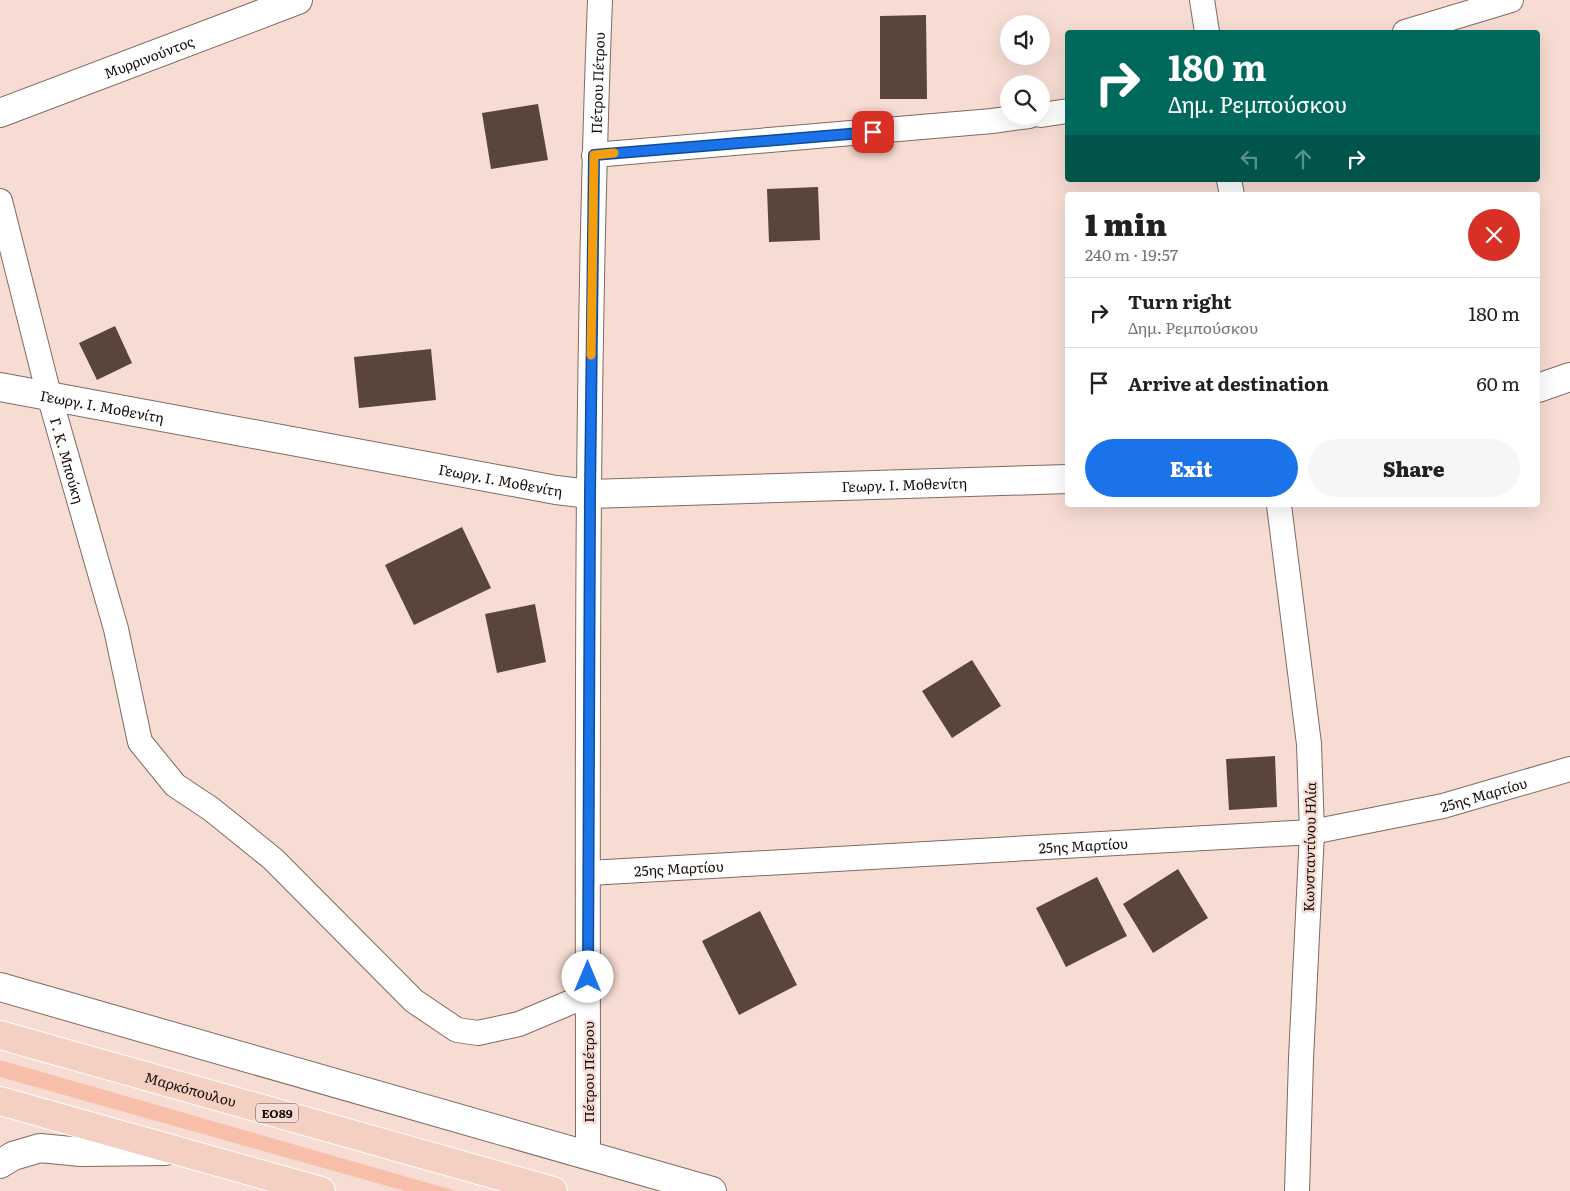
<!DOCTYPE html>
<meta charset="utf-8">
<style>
:root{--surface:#fff;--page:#f6f6f6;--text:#202124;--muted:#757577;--line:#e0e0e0;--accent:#1a73e8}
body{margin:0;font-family:Literata,serif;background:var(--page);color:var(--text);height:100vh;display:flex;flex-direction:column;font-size:19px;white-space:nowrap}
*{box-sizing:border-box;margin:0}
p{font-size:16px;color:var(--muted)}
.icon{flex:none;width:28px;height:28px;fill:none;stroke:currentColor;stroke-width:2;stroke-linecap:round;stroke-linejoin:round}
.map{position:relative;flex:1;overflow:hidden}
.drawer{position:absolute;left:1065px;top:192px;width:475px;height:315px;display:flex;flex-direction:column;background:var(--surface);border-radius:5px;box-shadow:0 5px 20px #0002}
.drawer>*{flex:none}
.hud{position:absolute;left:1065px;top:30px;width:475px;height:152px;border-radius:5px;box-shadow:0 5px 20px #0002;background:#00695c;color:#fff;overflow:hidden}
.buttons{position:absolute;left:1000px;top:15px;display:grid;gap:10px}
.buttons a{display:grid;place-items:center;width:50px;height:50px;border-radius:50%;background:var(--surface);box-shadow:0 5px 20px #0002;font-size:25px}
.pin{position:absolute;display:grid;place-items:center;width:42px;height:42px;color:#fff;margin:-21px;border-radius:10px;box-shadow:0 2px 8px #0006}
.me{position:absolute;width:55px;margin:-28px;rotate:0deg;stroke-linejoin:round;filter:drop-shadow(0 0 4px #0008)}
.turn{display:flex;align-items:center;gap:18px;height:105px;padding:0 20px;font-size:22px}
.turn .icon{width:65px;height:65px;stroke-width:2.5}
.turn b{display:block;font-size:35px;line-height:42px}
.lanes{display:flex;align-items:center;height:48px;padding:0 20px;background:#0003;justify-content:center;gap:25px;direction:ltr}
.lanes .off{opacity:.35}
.round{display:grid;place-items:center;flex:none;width:52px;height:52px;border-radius:26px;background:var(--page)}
.overview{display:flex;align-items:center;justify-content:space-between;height:85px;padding:0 20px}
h1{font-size:30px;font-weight:800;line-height:38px}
.action{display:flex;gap:10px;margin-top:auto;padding:10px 20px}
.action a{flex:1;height:58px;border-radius:30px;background:var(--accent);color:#fff;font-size:20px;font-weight:800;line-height:58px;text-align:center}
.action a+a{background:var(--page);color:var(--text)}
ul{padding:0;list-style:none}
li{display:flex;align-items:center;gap:15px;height:70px;padding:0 20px;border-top:1px solid var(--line)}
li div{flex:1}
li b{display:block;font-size:19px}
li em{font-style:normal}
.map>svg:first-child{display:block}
</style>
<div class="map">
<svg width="1570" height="1191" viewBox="0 0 1570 1191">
<rect width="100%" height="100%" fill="#f6dcd2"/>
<!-- green -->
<path fill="#f7bfaa" d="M0 1060 456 1191H405L0 1077Z"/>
<!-- building -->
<path fill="#5a453d" d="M926 15 927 99H880V16Z
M538 104 548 160 491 169 482 113Z
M818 187 820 240 769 242 767 189Z
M115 326 132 363 97 380 79 343Z
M431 349 436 400 359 408 354 357Z
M462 527 491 588 414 625 385 565Z
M535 604 546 662 497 673 485 614Z
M972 660 1001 706 952 738 922 691Z
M1275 756 1277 807 1229 810 1226 759Z
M1178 869 1208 918 1153 953 1123 904Z
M1097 877 1127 936 1066 967 1036 908Z
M760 911 797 985 739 1015 702 941Z"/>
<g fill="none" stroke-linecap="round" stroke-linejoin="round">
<!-- minor casing -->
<g stroke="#806a61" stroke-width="26">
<g id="minor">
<path d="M1202 0 1207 32"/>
<path d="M1405 32 1511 0"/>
<path d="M1041 115 1068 111"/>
<path d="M594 155 992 121 1029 116"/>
<path d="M1229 180 1232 195"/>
<path id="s1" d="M0 201 49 395 116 629 140 742 175 785 211 809 273 859 414 1001 457 1030 478 1033 519 1024 588 995"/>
<path d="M1279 505 1309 744 1312 832 1301 1059 1297 1191"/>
<path id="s2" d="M589 873 1312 832 1443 806 1570 769"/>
<path id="s3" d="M588 1154C588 770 585 384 600 0"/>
</g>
</g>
<!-- tertiary casing -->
<g stroke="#806a61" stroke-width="30">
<g id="tertiary">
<path id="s4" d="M0 113 298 0"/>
<path id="s5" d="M0 387 556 490 590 494 1068 479"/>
<path d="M1538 388 1570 377"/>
<path d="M0 987 712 1191"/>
<path d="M0 1164 13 1156 40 1148 81 1152 165 1151"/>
</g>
</g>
<!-- trunk casing -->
<g stroke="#fff" stroke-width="30">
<g id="trunk">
<path id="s6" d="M0 1035 553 1191"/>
<path d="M0 1101 321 1191"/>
</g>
</g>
<!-- minor -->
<use href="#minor" stroke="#fff" stroke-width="24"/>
<!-- tertiary -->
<use href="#tertiary" stroke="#fff" stroke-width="28"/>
<!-- trunk -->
<use href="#trunk" stroke="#f4d0c2" stroke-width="28"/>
</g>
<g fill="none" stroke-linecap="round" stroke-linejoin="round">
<!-- route casing -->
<g stroke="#114b97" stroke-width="12">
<path id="route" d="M588 977 590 494 594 155 873 132"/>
</g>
<!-- route -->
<use href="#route" stroke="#1a73e8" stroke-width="9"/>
<!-- slow -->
<path stroke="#f59e0b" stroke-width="9" d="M591 355 594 155 614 153"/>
</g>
<g text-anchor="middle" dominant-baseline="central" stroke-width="5" stroke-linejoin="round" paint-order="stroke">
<!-- shield labels -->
<rect fill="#f6dcd2" stroke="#584a45" stroke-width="1" x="256" y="1103.5" width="42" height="19" rx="4"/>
<g font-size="12" font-weight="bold" fill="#140c09">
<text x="277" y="1113">ΕΟ89</text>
</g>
<!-- street labels -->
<g font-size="14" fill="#140c09" stroke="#f6dcd2">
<text stroke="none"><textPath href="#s4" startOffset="159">Μυρρινούντος</textPath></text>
<text stroke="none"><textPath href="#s3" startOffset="1071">Πέτρου Πέτρου</textPath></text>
<text stroke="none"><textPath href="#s5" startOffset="104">Γεωργ. Ι. Μοθενίτη</textPath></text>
<text stroke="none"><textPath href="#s1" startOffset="268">Γ. Κ. Μπούκη</textPath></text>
<text stroke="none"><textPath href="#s5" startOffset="509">Γεωργ. Ι. Μοθενίτη</textPath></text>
<text stroke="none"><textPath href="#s5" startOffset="914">Γεωργ. Ι. Μοθενίτη</textPath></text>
<text stroke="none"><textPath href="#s2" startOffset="900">25ης Μαρτίου</textPath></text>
<text stroke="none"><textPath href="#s2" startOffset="495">25ης Μαρτίου</textPath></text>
<text transform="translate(1309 847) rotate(-89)">Κωνσταντίνου Ηλία</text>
<text stroke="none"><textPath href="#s2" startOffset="90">25ης Μαρτίου</textPath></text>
<text transform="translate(588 1072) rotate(-90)">Πέτρου Πέτρου</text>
<text stroke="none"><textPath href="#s6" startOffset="198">Μαρκόπουλου</textPath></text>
</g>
</g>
</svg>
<div class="buttons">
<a><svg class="icon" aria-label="sound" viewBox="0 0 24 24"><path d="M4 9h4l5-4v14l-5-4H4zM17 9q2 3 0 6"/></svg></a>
<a><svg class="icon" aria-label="search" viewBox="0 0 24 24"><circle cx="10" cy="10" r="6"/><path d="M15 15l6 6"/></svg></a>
</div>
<div class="pin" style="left:873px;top:132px;background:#d93025"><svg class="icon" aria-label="arrive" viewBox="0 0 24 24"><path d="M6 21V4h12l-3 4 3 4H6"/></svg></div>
<svg class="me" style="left:588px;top:977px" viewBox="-20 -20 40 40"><circle r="19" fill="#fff"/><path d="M0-13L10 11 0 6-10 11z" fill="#1a73e8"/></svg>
<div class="hud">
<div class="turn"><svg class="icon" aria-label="right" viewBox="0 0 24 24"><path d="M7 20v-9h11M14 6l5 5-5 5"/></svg><div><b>180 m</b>Δημ. Ρεμπούσκου</div></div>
<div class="lanes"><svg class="icon off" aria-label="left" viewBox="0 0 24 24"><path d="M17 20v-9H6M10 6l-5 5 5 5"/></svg><svg class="icon off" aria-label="ahead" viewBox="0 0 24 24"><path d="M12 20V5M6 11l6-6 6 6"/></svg><svg class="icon" aria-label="right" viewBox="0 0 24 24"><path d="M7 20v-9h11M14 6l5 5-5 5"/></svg></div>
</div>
<section class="drawer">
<div class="overview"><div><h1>1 min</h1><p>240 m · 19:57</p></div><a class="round" style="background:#d93025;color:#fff"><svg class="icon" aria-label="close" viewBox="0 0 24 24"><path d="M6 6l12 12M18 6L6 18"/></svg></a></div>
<ul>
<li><svg class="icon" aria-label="right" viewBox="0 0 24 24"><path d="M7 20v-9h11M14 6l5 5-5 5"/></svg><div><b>Turn right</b><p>Δημ. Ρεμπούσκου</p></div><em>180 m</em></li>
<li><svg class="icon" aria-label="arrive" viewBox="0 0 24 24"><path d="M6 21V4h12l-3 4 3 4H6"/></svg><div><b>Arrive at destination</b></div><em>60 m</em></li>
</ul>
<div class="action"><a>Exit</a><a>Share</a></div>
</section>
</div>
